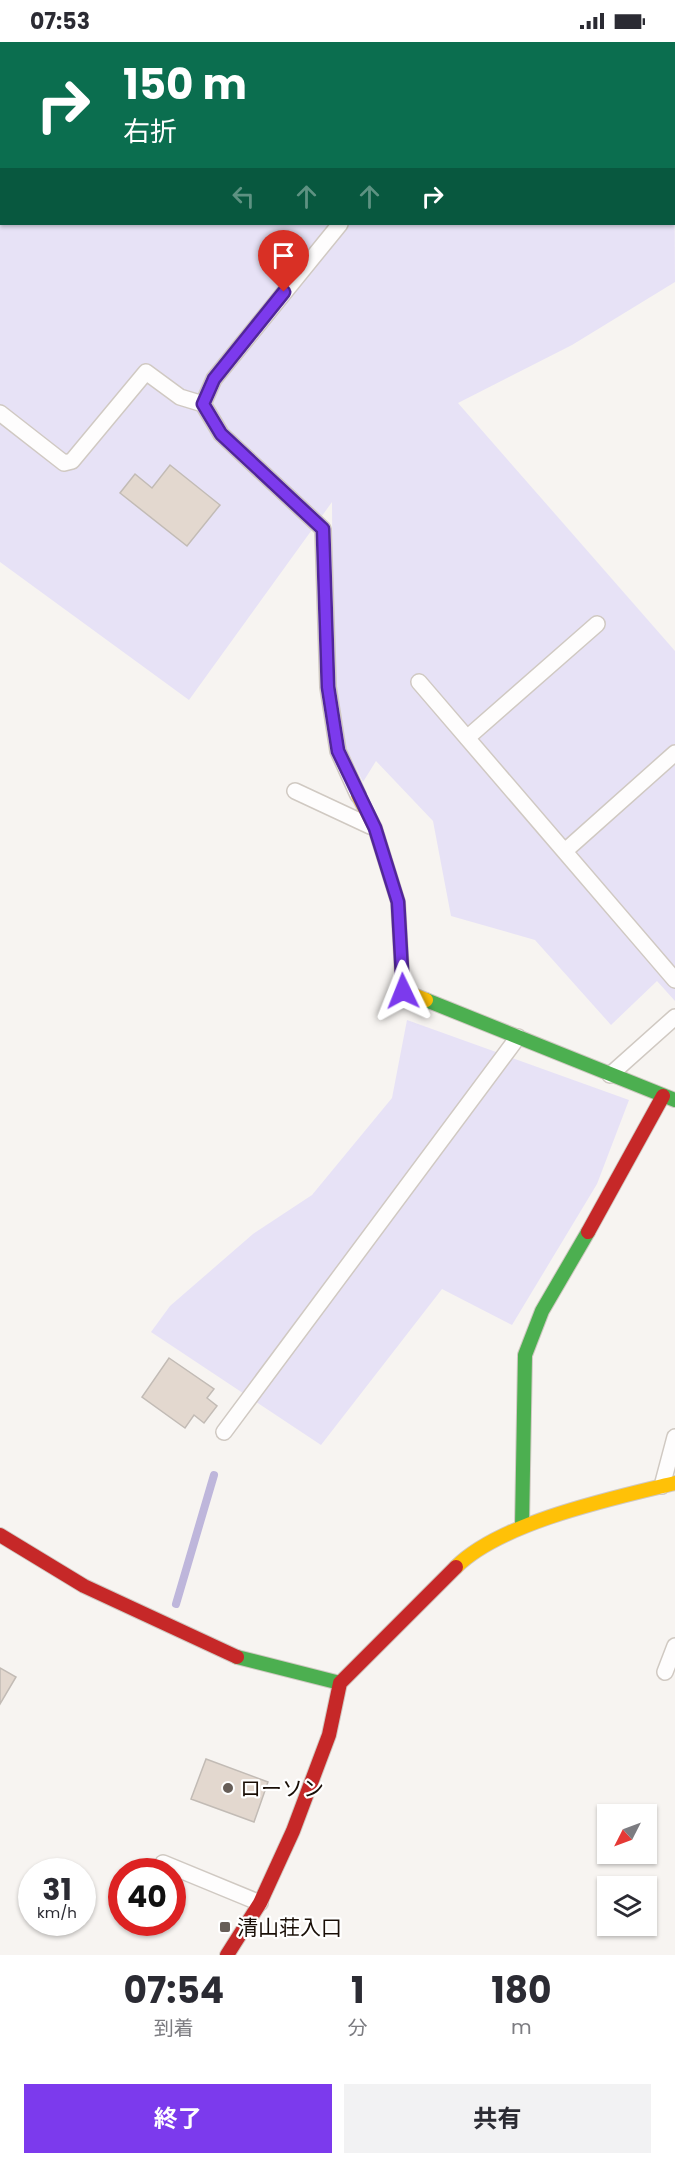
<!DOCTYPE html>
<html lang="ja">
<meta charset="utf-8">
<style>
:root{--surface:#fff;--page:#f2f2f3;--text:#2b2b33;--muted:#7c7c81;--accent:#7c3aed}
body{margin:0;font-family:Poppins,"Noto Sans JP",sans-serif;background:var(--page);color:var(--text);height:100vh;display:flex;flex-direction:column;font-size:22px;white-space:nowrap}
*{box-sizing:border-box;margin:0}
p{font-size:20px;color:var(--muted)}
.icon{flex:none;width:33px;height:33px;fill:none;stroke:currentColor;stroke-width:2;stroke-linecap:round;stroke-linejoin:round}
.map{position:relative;height:1913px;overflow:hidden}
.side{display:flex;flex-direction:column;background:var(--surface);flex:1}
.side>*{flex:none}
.top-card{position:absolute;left:0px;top:0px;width:675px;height:183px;box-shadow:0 2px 4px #0004;background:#0b6e4f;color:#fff;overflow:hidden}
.needle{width:39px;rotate:228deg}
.controls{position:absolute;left:597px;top:1762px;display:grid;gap:12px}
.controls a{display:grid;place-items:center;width:60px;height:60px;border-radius:0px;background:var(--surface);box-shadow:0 2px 4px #0004;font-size:30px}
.speed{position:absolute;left:18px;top:1816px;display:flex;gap:12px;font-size:30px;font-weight:700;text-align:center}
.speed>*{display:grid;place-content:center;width:78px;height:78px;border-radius:50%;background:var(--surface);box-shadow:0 2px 4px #0004;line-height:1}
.speed small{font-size:15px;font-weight:400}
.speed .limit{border:9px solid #d22;background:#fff;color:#111}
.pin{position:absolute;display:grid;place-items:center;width:51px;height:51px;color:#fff;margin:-62px -26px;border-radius:50% 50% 50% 0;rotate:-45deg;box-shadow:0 0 6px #0007}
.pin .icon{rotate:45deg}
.me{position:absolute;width:66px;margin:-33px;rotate:358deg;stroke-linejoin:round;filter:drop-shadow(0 0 4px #0008)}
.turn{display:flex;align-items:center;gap:21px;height:126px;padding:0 24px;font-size:27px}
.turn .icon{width:78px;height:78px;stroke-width:2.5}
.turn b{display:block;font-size:42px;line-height:51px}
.lanes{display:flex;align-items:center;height:57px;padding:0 24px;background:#0003;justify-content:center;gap:30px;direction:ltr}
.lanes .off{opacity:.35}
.eta{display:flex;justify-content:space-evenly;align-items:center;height:102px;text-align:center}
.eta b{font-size:36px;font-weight:700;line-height:42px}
.button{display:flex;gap:12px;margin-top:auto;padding:12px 24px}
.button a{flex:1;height:69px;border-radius:0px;background:var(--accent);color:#fff;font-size:24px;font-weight:700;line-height:69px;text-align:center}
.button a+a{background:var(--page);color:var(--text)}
.status{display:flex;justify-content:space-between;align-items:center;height:42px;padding:0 30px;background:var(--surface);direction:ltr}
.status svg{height:16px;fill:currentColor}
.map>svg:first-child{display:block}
</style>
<div class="status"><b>07:53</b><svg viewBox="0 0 49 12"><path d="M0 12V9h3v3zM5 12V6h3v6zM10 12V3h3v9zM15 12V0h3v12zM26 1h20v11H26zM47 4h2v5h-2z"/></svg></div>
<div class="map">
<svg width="675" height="1913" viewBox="0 0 675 1913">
<rect width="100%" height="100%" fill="#f7f4f1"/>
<!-- green -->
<path fill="#e7e2f6" d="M115 0H607L609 1 114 2Z
M674 60 675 240 572 303 458 361 675 609V959L657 939 611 983 535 898 451 874 433 779 376 719 363 740 346 706 333 651 332 460 189 658 0 520V126L1 125 2 182H674Z
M407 978 629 1058 597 1142 512 1283 442 1247 321 1403 151 1290 170 1264 253 1192 312 1153 392 1056Z"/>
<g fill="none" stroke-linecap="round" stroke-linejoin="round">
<!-- stream -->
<path stroke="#beb6db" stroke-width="8" d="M176 1562 214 1433"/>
</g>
<!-- building -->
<path fill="#e3d8cf" stroke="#c2bbb5" stroke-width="1.5" d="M170 423 220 463 187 504 120 451 135 432 152 446Z
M169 1316 214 1347 207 1356 217 1364 204 1381 194 1373 185 1386 142 1355Z
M0 1626 16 1635 0 1662Z
M206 1717 268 1740 254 1780 191 1757Z"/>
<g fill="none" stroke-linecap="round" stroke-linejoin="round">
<!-- lane casing -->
<g stroke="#d0c9c2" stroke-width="18">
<path id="lane" d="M485 2 487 0
M340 182 214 337 203 362 221 392 323 487 328 645 338 709 358 753
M0 371 64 421 72 419 146 330 180 355 203 362
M419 640 675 938
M467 696 597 582
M295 749 370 784
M565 809 675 711
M610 1033 675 975
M224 1390 518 995
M662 1444 675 1395
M665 1630 675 1604
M163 1821 260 1861"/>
</g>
<!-- fast casing -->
<g stroke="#d0c9c2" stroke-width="16">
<path id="fast" d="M426 958 675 1058
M522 1484 525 1313 542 1269 588 1190
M237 1615 340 1641"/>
</g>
<!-- slow casing -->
<g stroke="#d0c9c2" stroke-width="16">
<path id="slow" d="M358 753 375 786 398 860 403 949 426 958
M456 1525C501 1480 613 1456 675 1441"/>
</g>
<!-- jam casing -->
<g stroke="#d0c9c2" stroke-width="16">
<path id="jam" d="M588 1190 663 1054
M0 1493 84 1544 237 1615
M227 1913 260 1861 293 1789 329 1693 340 1641 456 1525"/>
</g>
<!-- path -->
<path stroke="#e1e0de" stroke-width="4" stroke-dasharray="3 3" stroke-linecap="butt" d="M102 2 104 0
M0 113 2 111"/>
<!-- lane -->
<use href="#lane" stroke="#fefdfd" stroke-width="15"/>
<!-- fast -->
<use href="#fast" stroke="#4caf50" stroke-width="14"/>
<!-- slow -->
<use href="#slow" stroke="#ffc107" stroke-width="14"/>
<!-- jam -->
<use href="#jam" stroke="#c62828" stroke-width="14"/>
</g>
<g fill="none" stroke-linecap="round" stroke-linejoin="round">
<!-- route casing -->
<g stroke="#51269a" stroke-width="15">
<path id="route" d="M284 250 214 337 203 362 221 392 323 487 328 645 338 709 375 786 398 860 403 949"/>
</g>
<!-- route -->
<use href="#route" stroke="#7c3aed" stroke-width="10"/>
</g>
<!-- markers -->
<g fill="#675e58" stroke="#fff" stroke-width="2">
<circle cx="228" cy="1746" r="6"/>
<rect x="219" y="1879" width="12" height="12" rx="3"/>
</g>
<g text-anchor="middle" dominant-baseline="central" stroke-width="4.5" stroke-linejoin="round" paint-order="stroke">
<!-- poi labels -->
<g font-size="21" fill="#190e06" stroke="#fff" text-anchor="start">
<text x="240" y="1746">ローソン</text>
<text x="237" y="1885">清山荘入口</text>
</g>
</g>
</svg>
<div class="controls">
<a><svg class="needle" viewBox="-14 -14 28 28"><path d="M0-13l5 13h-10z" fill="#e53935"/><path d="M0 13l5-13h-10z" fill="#7c7c81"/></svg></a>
<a><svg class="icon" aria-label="layers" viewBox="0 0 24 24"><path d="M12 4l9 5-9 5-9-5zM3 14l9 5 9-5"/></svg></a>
</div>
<div class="speed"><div>31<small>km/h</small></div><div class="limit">40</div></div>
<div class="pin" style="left:284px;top:250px;background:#d93025"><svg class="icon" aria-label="arrive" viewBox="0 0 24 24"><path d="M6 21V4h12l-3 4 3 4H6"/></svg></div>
<svg class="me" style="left:403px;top:949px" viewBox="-20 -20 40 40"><path d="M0-17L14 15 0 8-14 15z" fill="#7c3aed" stroke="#fff" stroke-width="4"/></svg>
<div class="top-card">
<div class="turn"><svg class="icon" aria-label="right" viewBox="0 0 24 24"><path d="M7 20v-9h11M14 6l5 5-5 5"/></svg><div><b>150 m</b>右折</div></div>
<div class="lanes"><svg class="icon off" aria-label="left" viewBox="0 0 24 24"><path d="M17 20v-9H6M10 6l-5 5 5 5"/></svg><svg class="icon off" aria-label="ahead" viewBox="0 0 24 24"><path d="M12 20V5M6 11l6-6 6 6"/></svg><svg class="icon off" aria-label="ahead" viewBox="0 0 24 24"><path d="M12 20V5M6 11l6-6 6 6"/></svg><svg class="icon" aria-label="right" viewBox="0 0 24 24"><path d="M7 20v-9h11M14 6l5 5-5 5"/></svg></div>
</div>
</div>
<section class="side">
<div class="eta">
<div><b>07:54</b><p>到着</p></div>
<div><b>1</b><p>分</p></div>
<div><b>180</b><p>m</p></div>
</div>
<div class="button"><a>終了</a><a>共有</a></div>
</section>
